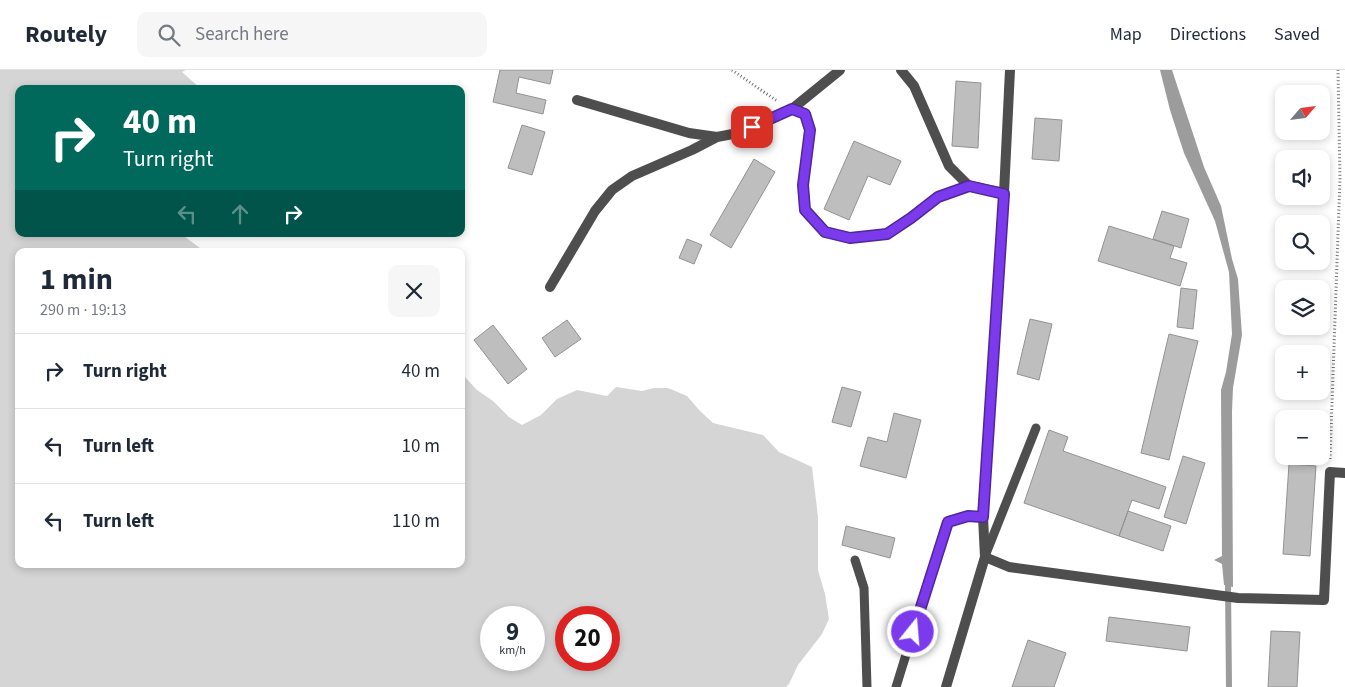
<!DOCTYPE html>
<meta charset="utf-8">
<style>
:root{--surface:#fff;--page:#f6f6f7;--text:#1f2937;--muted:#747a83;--line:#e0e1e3}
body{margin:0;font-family:"Source Sans 3",sans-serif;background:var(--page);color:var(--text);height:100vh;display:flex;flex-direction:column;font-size:19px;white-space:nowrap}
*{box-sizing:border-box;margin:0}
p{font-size:16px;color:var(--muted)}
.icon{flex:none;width:28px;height:28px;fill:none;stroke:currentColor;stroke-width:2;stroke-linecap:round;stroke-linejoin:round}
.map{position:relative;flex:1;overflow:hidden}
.sheet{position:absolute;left:15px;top:178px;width:450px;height:320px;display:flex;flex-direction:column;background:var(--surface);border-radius:10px;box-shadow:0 2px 8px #0003}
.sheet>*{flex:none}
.top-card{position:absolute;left:15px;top:15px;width:450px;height:152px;border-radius:10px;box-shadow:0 2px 8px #0003;background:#00695c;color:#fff;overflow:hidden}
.needle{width:32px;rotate:62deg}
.controls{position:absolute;left:1275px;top:15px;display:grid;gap:10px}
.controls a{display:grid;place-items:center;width:55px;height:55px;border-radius:10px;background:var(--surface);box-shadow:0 2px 8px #0003;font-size:25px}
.speed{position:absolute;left:480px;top:536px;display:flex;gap:10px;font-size:25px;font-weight:700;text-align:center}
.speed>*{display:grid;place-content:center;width:65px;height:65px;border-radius:50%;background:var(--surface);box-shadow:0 2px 8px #0003;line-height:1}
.speed small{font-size:12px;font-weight:400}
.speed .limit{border:8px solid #d22;background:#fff;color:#111}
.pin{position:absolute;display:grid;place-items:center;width:42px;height:42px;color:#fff;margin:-21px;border-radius:10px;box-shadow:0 2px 8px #0006}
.me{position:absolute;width:55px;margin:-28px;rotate:17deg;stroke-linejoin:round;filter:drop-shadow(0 0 4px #0008)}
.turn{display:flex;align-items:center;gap:18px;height:105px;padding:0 25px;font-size:22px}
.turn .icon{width:65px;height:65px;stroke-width:2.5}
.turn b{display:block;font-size:35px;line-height:42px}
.lanes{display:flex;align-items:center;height:48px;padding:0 25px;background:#0003;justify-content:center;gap:25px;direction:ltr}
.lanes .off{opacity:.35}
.round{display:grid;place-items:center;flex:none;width:52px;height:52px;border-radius:10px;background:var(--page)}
.headline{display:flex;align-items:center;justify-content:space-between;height:85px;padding:0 25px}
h1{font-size:30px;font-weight:700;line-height:38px}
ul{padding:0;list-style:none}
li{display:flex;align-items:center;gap:15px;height:75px;padding:0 25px;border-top:1px solid var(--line)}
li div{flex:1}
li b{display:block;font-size:19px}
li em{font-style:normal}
header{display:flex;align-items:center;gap:30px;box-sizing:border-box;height:70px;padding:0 25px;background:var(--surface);border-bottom:1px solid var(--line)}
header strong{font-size:24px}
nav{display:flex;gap:28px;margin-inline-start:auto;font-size:18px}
.search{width:350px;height:45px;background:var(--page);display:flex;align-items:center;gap:12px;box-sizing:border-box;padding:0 18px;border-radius:10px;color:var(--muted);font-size:19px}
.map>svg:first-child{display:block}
</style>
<header>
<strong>Routely</strong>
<div class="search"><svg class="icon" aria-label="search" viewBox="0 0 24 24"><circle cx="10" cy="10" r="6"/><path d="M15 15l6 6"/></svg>Search here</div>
<nav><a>Map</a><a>Directions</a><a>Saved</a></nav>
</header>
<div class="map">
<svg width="1345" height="617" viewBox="0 0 1345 617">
<rect width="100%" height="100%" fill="#fff"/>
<!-- green -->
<path fill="#d5d5d5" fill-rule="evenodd" d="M0 0H186L182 2 201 19H19V164H181L204 181H19V494H461V305L464 306 477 320 493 331 509 347 522 355 541 345 557 329 577 320 607 326 616 317 642 321 654 318H668L687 326 700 341 713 353 763 365 779 382 812 397 818 447V500L825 524 829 549 822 564 798 595 789 614 786 617H0ZM491 548H534V590H491ZM566 548H609V590H566Z"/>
<!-- water -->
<path fill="#9c9c9c" d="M1160 0H1172L1204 97 1221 136 1232 189 1238 209 1242 265 1233 318 1232 341 1233 517 1224 515 1222 494 1214 490 1222 486 1221 320 1226 302 1232 264 1229 202 1215 151 1184 83 1170 40Z"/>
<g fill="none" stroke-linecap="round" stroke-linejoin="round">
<!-- stream -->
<path stroke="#9c9c9c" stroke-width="6" d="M1228 516 1229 617"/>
</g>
<!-- building -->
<path fill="#bebebe" stroke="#929292" d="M500 0H553L550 14 519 7 516 23 546 30 543 44 493 32Z
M956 11 981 13 978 78 952 76Z
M1035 48 1062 50 1059 91 1032 89Z
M522 55 545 62 532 105 508 98Z
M854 71 901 91 890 115 868 106 849 150 824 139Z
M754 89 775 102 731 178 710 165Z
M1162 141 1189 149 1181 178 1153 169Z
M1109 156 1174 176 1170 188 1187 193 1180 216 1098 191Z
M687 169 702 175 694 194 679 188Z
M1181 218 1197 220 1193 259 1177 257Z
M1030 249 1052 254 1039 310 1017 304Z
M567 250 581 269 555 287 542 268Z
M493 255 527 299 508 314 474 270Z
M1169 264 1198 271 1169 390 1141 383Z
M842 317 861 322 851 357 832 352Z
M894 343 921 350 906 408 860 396 868 367 887 372Z
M1049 360 1068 367 1063 381 1166 417 1159 439 1132 430 1119 466 1024 433Z
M1183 386 1205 393 1186 454 1164 447Z
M1289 394 1316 396 1310 486 1283 484Z
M1128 441 1171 456 1163 481 1119 466Z
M846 456 895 468 890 488 842 475Z
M1109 547 1190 557 1187 581 1106 571Z
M1271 561 1300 562 1297 617H1268Z
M1028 570 1066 583 1054 617H1012Z"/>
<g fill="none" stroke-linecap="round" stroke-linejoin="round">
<!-- path -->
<path stroke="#707070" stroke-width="3" stroke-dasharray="1 2.5" stroke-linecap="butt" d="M732 0 777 31
M1330 389 1340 109 1338 0"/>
<!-- lane -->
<path stroke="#4e4e4e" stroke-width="9" d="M985 486 1036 358
M855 490 864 518 867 617
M896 617 947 452 968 446 983 447"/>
<!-- street -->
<path stroke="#4e4e4e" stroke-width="10" d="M901 0 914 16 949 96 969 116
M577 30 689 63 717 67 738 63 792 39 805 44 810 61 803 115 805 140 825 162 850 168 887 164 911 148 938 127 969 116 1004 123
M792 39 840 0
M550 217 595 141 612 120 632 106 692 80 717 67
M985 487 1009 497 1238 528 1324 530 1330 402 1345 403
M946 617 985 487 983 447 1004 123 1010 0"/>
</g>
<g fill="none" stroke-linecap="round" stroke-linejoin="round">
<!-- route casing -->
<g stroke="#51269a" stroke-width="12">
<path id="route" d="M752 57 792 39 805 44 810 60 803 115 805 140 825 162 850 168 887 164 911 148 938 127 969 116 1004 124 983 447 968 446 948 452 913 562"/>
</g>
<!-- route -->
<use href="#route" stroke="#7c3aed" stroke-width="9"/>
</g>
</svg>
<div class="controls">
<a><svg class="needle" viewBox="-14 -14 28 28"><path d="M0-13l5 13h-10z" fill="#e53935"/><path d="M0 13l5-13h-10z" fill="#747a83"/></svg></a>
<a><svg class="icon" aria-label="sound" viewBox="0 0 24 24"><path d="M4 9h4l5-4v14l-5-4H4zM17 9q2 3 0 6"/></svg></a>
<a><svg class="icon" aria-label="search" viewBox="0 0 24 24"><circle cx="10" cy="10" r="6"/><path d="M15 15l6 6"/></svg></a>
<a><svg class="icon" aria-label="layers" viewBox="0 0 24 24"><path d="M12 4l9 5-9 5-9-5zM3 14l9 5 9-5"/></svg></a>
<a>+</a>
<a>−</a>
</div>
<div class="speed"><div>9<small>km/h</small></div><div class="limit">20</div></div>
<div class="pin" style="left:752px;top:57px;background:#d93025"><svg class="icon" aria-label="arrive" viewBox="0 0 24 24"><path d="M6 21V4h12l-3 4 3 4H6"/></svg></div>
<svg class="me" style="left:913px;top:562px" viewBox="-20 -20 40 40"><circle r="17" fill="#7c3aed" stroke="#fff" stroke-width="3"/><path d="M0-11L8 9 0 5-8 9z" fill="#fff"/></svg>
<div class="top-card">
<div class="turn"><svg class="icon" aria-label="right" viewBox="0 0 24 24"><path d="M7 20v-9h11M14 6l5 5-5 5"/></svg><div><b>40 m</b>Turn right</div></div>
<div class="lanes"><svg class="icon off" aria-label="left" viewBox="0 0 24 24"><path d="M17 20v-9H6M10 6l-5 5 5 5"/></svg><svg class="icon off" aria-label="ahead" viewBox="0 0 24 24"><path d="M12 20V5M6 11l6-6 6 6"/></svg><svg class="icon" aria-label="right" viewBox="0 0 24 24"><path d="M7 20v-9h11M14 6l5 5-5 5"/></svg></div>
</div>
<section class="sheet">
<div class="headline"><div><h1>1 min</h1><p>290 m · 19:13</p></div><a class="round"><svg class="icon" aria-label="close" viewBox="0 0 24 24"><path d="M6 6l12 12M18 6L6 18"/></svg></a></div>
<ul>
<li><svg class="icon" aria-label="right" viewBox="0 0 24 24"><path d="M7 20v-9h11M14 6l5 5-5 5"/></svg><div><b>Turn right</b></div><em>40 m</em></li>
<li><svg class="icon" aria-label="left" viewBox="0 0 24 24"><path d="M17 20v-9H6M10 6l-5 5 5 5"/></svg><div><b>Turn left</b></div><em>10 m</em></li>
<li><svg class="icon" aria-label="left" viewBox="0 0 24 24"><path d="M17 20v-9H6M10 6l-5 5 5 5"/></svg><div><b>Turn left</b></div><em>110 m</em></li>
</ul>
</section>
</div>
